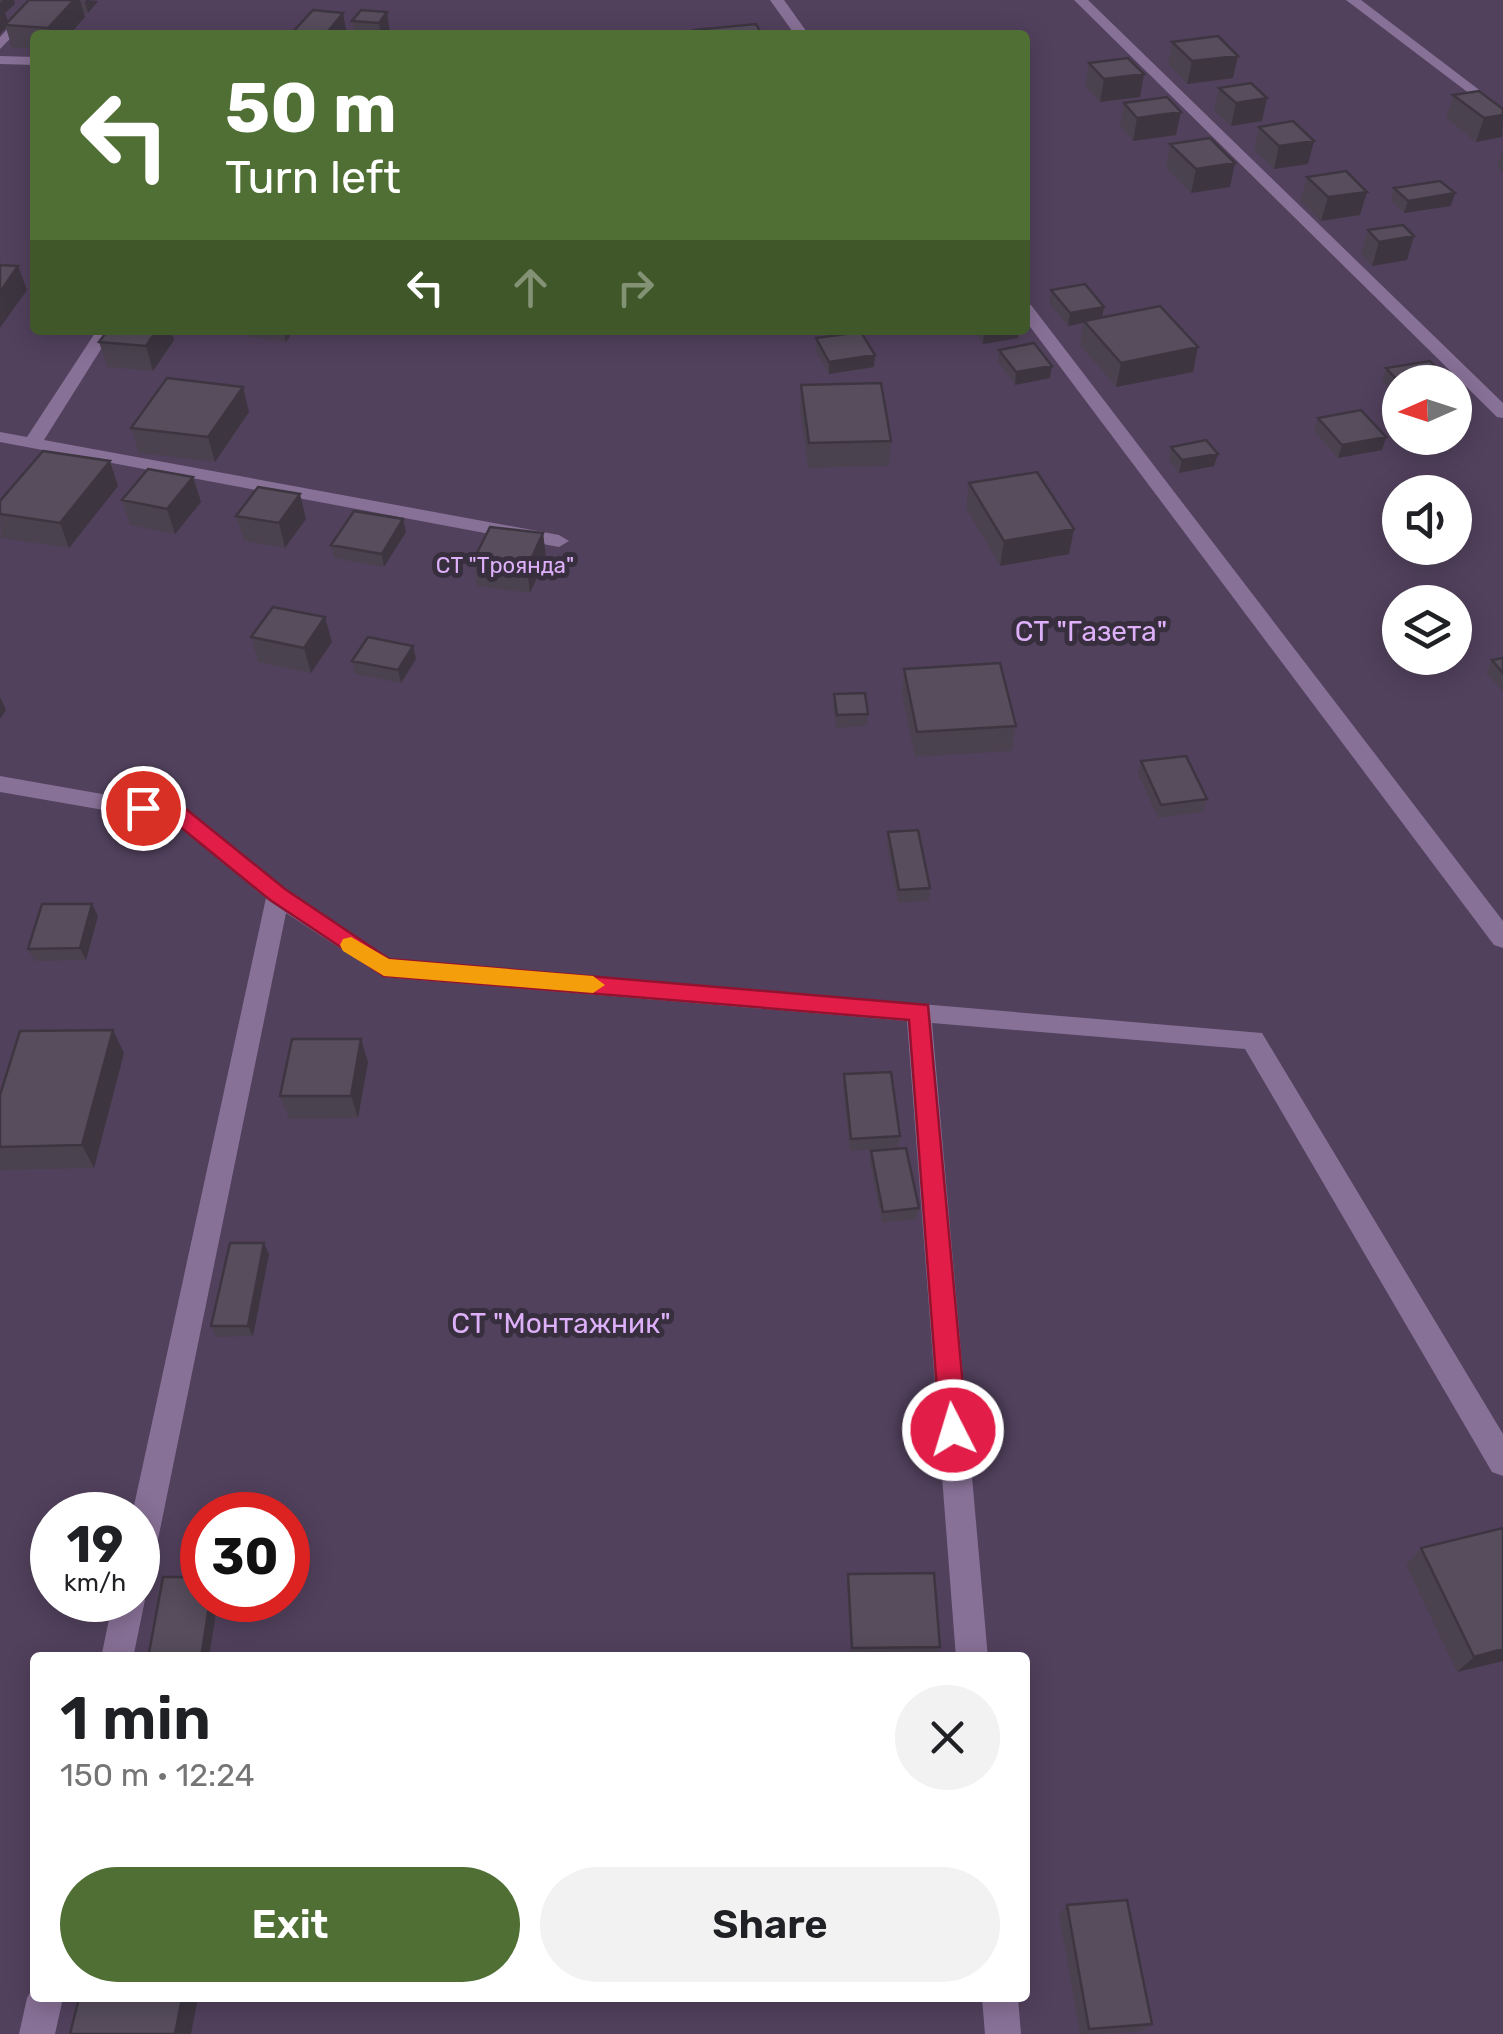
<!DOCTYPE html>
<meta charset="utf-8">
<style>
:root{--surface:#fff;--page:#f2f2f2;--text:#202124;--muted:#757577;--accent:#506f34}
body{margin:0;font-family:Rubik,sans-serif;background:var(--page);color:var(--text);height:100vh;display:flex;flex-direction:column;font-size:38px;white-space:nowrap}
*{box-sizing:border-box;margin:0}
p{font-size:32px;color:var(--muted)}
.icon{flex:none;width:55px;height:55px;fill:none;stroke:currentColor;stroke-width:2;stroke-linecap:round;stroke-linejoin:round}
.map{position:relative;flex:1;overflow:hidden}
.drawer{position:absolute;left:30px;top:1652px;width:1000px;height:350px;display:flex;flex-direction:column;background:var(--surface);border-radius:10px;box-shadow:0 5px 25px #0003}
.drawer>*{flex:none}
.banner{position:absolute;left:30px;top:30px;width:1000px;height:305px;border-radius:10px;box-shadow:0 5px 25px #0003;background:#506f34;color:#fff;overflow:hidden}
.needle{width:65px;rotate:267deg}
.buttons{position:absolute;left:1382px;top:365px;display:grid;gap:20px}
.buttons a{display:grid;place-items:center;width:90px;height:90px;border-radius:50%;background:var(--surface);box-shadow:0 5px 25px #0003;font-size:50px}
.speed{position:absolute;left:30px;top:1492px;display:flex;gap:20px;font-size:50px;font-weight:700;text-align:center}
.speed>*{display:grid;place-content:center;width:130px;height:130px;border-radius:50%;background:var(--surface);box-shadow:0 5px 25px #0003;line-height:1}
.speed small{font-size:25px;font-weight:400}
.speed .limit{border:15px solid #d22;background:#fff;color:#111}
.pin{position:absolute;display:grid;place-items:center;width:85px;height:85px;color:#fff;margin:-42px;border:5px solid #fff;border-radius:50%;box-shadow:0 2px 10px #0007}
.me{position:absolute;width:110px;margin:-55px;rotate:355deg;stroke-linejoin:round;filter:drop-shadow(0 0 8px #0008)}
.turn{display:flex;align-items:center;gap:35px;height:210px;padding:0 30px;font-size:45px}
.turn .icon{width:130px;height:130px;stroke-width:2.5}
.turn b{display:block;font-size:70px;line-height:85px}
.lanes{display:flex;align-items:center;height:95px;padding:0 30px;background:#0003;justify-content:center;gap:50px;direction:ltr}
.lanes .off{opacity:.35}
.round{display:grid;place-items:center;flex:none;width:105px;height:105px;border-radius:52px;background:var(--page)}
.headline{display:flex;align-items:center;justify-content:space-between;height:170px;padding:0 30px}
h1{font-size:60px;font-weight:600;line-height:75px}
.button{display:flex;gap:20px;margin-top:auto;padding:20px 30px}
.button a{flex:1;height:115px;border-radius:60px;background:var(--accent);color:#fff;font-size:40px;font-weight:600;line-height:115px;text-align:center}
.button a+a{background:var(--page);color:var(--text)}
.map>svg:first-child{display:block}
</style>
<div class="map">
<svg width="1503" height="2034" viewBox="0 0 1503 2034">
<rect width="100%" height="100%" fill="#382f3e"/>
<!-- green -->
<path fill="#52415d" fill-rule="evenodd" d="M0 0H1503V2034H0ZM35 35H1025V330H35ZM1400 382H1455V438H1400ZM1400 492H1455V548H1400ZM1400 602H1455V658H1400ZM52 1515H138V1600H52ZM202 1515H288V1600H202ZM35 1658H1025V1998H35Z"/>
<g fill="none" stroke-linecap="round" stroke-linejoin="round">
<!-- minor -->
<path fill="#887197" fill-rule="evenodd" d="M34 0H48L0 49V37Z
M770 0H784L809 35H795Z
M1074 0H1088L1503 403V418L1497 417Z
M1346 0H1361L1503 108V119Z
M0 56 35 57V65L0 64Z
M1025 304 1031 305 1503 921V948L1494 945 1025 320Z
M97 330H113L44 440 559 535 569 541 559 547 0 442V432L27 437Z
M0 776 187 809 286 889 389 959 1262 1033 1503 1434V1476L1492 1472 1245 1049 932 1023 988 1658H956L907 1021 384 977 286 913 154 1559 149 1570 138 1574V1515H132L266 898 173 822 0 792Z
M138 1588 145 1600 133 1658H101L113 1600H138Z
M35 1984V1998H63L55 2034H19L27 1998Z
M982 1998H1018L1021 2034H985Z"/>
</g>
<!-- wall -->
<path fill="#4b4250" d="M0 0H14L15 4 5 13 8 22 29 0 98 1 88 13H84L85 17 69 35H35V49L12 48 6 28 0 34Z
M387 12 390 35H355L352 21Z
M1172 42 1233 78 1187 84 1168 64Z
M1089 63 1144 74 1140 97 1100 102 1085 86Z
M1219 88 1267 98 1262 121 1231 126 1214 111Z
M1479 91 1502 137 1476 142 1446 118 1453 95Z
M1124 103 1176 135 1133 141 1120 126Z
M1259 127 1308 164 1274 169 1254 150Z
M1170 144 1230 187 1191 193 1166 168Z
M1503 149V172L1497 167Z
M1307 177 1360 215 1321 221 1300 201Z
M1394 188 1451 206 1404 213 1391 200Z
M1368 230 1407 260 1372 266 1361 254Z
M1051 290 1102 317 1193 372 1116 387 1080 345 1083 323 1068 326 1049 303Z
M246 330H294L286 342 248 337Z
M973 330H1019L1018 338 983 344Z
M816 338 875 355 874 367 829 374 816 351Z
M174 340 153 371 107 367 99 342Z
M999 350 1050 378 1015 385 998 362Z
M1386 368 1448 380 1447 382H1400L1399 400 1382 380Z
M801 385 891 441 889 466 808 468 800 409Z
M249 412 215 462 139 453 131 428Z
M1318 418 1386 437 1382 450 1338 458 1314 431Z
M1171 447 1214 466 1179 473 1169 460Z
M193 477 201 502 175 534 130 525 122 500Z
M969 483 1074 529 1069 554 1000 566 966 508Z
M118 486 69 548 1 538 0 501Z
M236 516 306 519 285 548 244 541Z
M403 519 406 532 384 567 334 558 331 545Z
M543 533 546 558 530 593 477 586 473 561Z
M251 637 332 642 311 673 258 662Z
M413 646 416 659 401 683 355 674 352 661Z
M1503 658V692L1486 673 1492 660Z
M904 669 1016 726 1012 751 915 757 902 694Z
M834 694 868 714 867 726 836 728 833 707Z
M1141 761 1207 799 1203 812 1158 818 1138 774Z
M888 832 930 888 929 901 898 903 887 845Z
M98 916 86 960 35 961 28 949Z
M361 1039 368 1062 358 1118 289 1119 280 1096Z
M124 1053 94 1168 0 1170V1095Z
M844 1074 900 1136 898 1148 850 1151 843 1086Z
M871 1151 919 1208 917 1219 882 1223 870 1163Z
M269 1254 253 1336 216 1337 211 1326Z
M1421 1548 1503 1661 1457 1672 1406 1565Z
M848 1574 940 1647 938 1655 851 1656 847 1582Z
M1067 1905 1152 2024 1141 2032 1080 2034 1059 1915Z"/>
<!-- shaded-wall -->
<path fill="#3d3641" d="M3 0H14L15 4 5 13 9 24 5 25 6 28 0 34V3Z
M74 0H80L85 17 69 35H51L48 28Z
M86 0 98 1 88 13 85 2Z
M387 12 390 34 381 35 379 23Z
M343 13 347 35H325Z
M1238 56 1233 78 1187 84 1192 61Z
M1144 74 1140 97 1100 102 1104 79Z
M1267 98 1262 121 1231 126 1236 103Z
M1181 112 1176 135 1133 141 1137 118Z
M1503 115 1502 137 1476 142 1484 118Z
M1314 141 1308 164 1274 169 1279 146Z
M1235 163 1230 187 1191 193 1196 169Z
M1367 192 1360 215 1321 221 1328 197Z
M1455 193 1451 206 1404 213 1408 201Z
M1414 236 1407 260 1372 266 1379 242Z
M18 266 27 290 0 328V292Z
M1104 307 1102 319 1068 326 1070 313Z
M157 330H171L174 340 153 371 146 346Z
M283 330H294L286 342Z
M992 330H1019L1018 338 983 344 984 331Z
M1198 347 1193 372 1116 387 1121 363Z
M875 355 874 367 829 374V362Z
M1052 366 1050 378 1015 385 1016 372Z
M243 387 249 412 215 462 208 437Z
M1386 437 1382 450 1338 458 1342 445Z
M1218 454 1214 466 1179 473 1182 460Z
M110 461 118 486 69 548 60 523Z
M193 477 201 502 175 534 167 509Z
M300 494 306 519 285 548 279 523Z
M403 519 406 532 384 567 382 554Z
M1074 529 1069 554 1000 566 1004 541Z
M543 533 546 558 530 593 527 568Z
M325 617 332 642 311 673 304 648Z
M413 646 416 659 401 683 398 670Z
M0 697 6 710 0 719Z
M92 904 98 916 86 960 80 948Z
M113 1030 124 1053 94 1168 82 1145Z
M361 1039 368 1062 358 1118 351 1096Z
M264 1243 269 1254 253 1336 248 1326Z
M210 1600H218L209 1658H201Z
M1503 1649V1661L1457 1672 1474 1657Z
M182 1998H198L191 2034H175Z"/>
<!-- building -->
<path fill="#574d5d" stroke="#3d3641" stroke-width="2.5" d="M29 0H74L48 28 5 25Z
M313 10 343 13 325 35H290Z
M361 10 387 12 379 23 352 21Z
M756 24 762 35H696L694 30Z
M1218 36 1238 56 1192 61 1172 42Z
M1128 58 1144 74 1104 79 1089 63Z
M1251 83 1267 98 1236 103 1219 88Z
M1479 91 1503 109V115L1484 118 1453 95Z
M1167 97 1181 112 1137 118 1124 103Z
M1293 121 1314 141 1279 146 1259 127Z
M1210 138 1235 163 1196 169 1170 144Z
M1346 171 1367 192 1328 197 1307 177Z
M1440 181 1455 193 1408 201 1394 188Z
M1403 225 1414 236 1379 242 1368 230Z
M0 265 18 266 0 292Z
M1085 284 1104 307 1070 313 1051 290Z
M1160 306 1198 347 1121 363 1084 321Z
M108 330H157L146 346 99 342Z
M861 332 875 355 829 362 816 338Z
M1034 343 1052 366 1016 372 999 350Z
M1430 361 1448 380 1430 382 1400 383 1386 368Z
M167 378 243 387 208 437 131 428Z
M881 383 891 441 809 443 801 385Z
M1361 410 1386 437 1342 445 1318 418Z
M1206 440 1218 454 1182 460 1171 447Z
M43 451 110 461 60 523 0 514V501Z
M148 469 193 477 167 509 122 500Z
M1037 472 1074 529 1004 541 969 483Z
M258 487 300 494 279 523 236 516Z
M354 511 403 519 382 554 331 545Z
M490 527 543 533 527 568 473 561Z
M273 607 325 617 304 648 251 637Z
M368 637 413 646 398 670 352 661Z
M1503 658V673L1492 660Z
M1000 663 1016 726 917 732 904 669Z
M865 693 868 714 837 715 834 694Z
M1186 756 1207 799 1161 805 1141 761Z
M918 830 930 888 899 890 888 832Z
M42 904H92L80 948 28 949Z
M113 1030 82 1145 0 1147V1095L20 1031Z
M292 1039H361L351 1096H280Z
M891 1072 900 1136 851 1139 844 1074Z
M906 1148 919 1208 883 1212 871 1151Z
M230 1243H264L248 1326H211Z
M1503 1528V1649L1474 1657 1421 1548Z
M934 1573 940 1647 852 1648 848 1574Z
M163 1577H202V1600H210L201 1658H148Z
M1127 1900 1152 2024 1089 2029 1067 1905Z
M79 1998H182L175 2034H70Z"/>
<!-- route -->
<path fill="#e11d48" stroke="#92132f" stroke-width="2.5" d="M143 801 186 809 285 889 389 959 928 1005 967 1430 963 1439 953 1442 944 1439 940 1430 909 1020 384 976 270 900 173 821 136 814 133 808Z"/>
<!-- slow -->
<path fill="#f59e0b" d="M351 937 389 959 593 976 605 985 593 993 384 976 343 951 340 945 343 939Z"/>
<g text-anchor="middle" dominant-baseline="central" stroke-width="10" stroke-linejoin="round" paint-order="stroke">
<!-- far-park labels -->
<g font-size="22" fill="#deb0fa" stroke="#382f3e">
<text x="505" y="565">СТ "Троянда"</text>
</g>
<!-- park labels -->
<g font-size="28" fill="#deb0fa" stroke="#382f3e">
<text x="1091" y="631">СТ "Газета"</text>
<text x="561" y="1323">СТ "Монтажник"</text>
</g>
</g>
</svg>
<div class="buttons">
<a><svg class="needle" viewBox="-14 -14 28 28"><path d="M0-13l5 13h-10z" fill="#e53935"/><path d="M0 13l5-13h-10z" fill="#757577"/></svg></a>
<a><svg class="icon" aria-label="sound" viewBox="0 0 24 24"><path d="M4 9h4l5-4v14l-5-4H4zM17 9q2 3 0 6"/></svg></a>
<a><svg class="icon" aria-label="layers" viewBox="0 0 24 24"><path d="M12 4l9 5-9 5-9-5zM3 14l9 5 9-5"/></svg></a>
</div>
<div class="speed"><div>19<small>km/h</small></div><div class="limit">30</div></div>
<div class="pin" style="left:143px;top:808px;background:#d93025"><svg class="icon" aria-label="arrive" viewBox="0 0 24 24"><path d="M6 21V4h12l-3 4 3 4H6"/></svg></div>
<svg class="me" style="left:953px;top:1430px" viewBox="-20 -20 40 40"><circle r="17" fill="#e11d48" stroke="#fff" stroke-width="3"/><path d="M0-11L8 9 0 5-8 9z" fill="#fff"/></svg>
<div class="banner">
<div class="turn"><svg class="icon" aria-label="left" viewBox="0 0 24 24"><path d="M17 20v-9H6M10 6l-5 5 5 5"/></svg><div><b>50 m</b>Turn left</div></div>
<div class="lanes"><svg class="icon" aria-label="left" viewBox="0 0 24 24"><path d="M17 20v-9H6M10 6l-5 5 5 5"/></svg><svg class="icon off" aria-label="ahead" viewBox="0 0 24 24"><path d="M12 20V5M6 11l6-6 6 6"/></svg><svg class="icon off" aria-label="right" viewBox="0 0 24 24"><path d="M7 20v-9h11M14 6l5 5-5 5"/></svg></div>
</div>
<section class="drawer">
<div class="headline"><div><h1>1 min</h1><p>150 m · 12:24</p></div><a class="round"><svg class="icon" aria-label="close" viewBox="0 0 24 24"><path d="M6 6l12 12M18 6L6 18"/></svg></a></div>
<div class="button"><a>Exit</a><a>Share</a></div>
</section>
</div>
